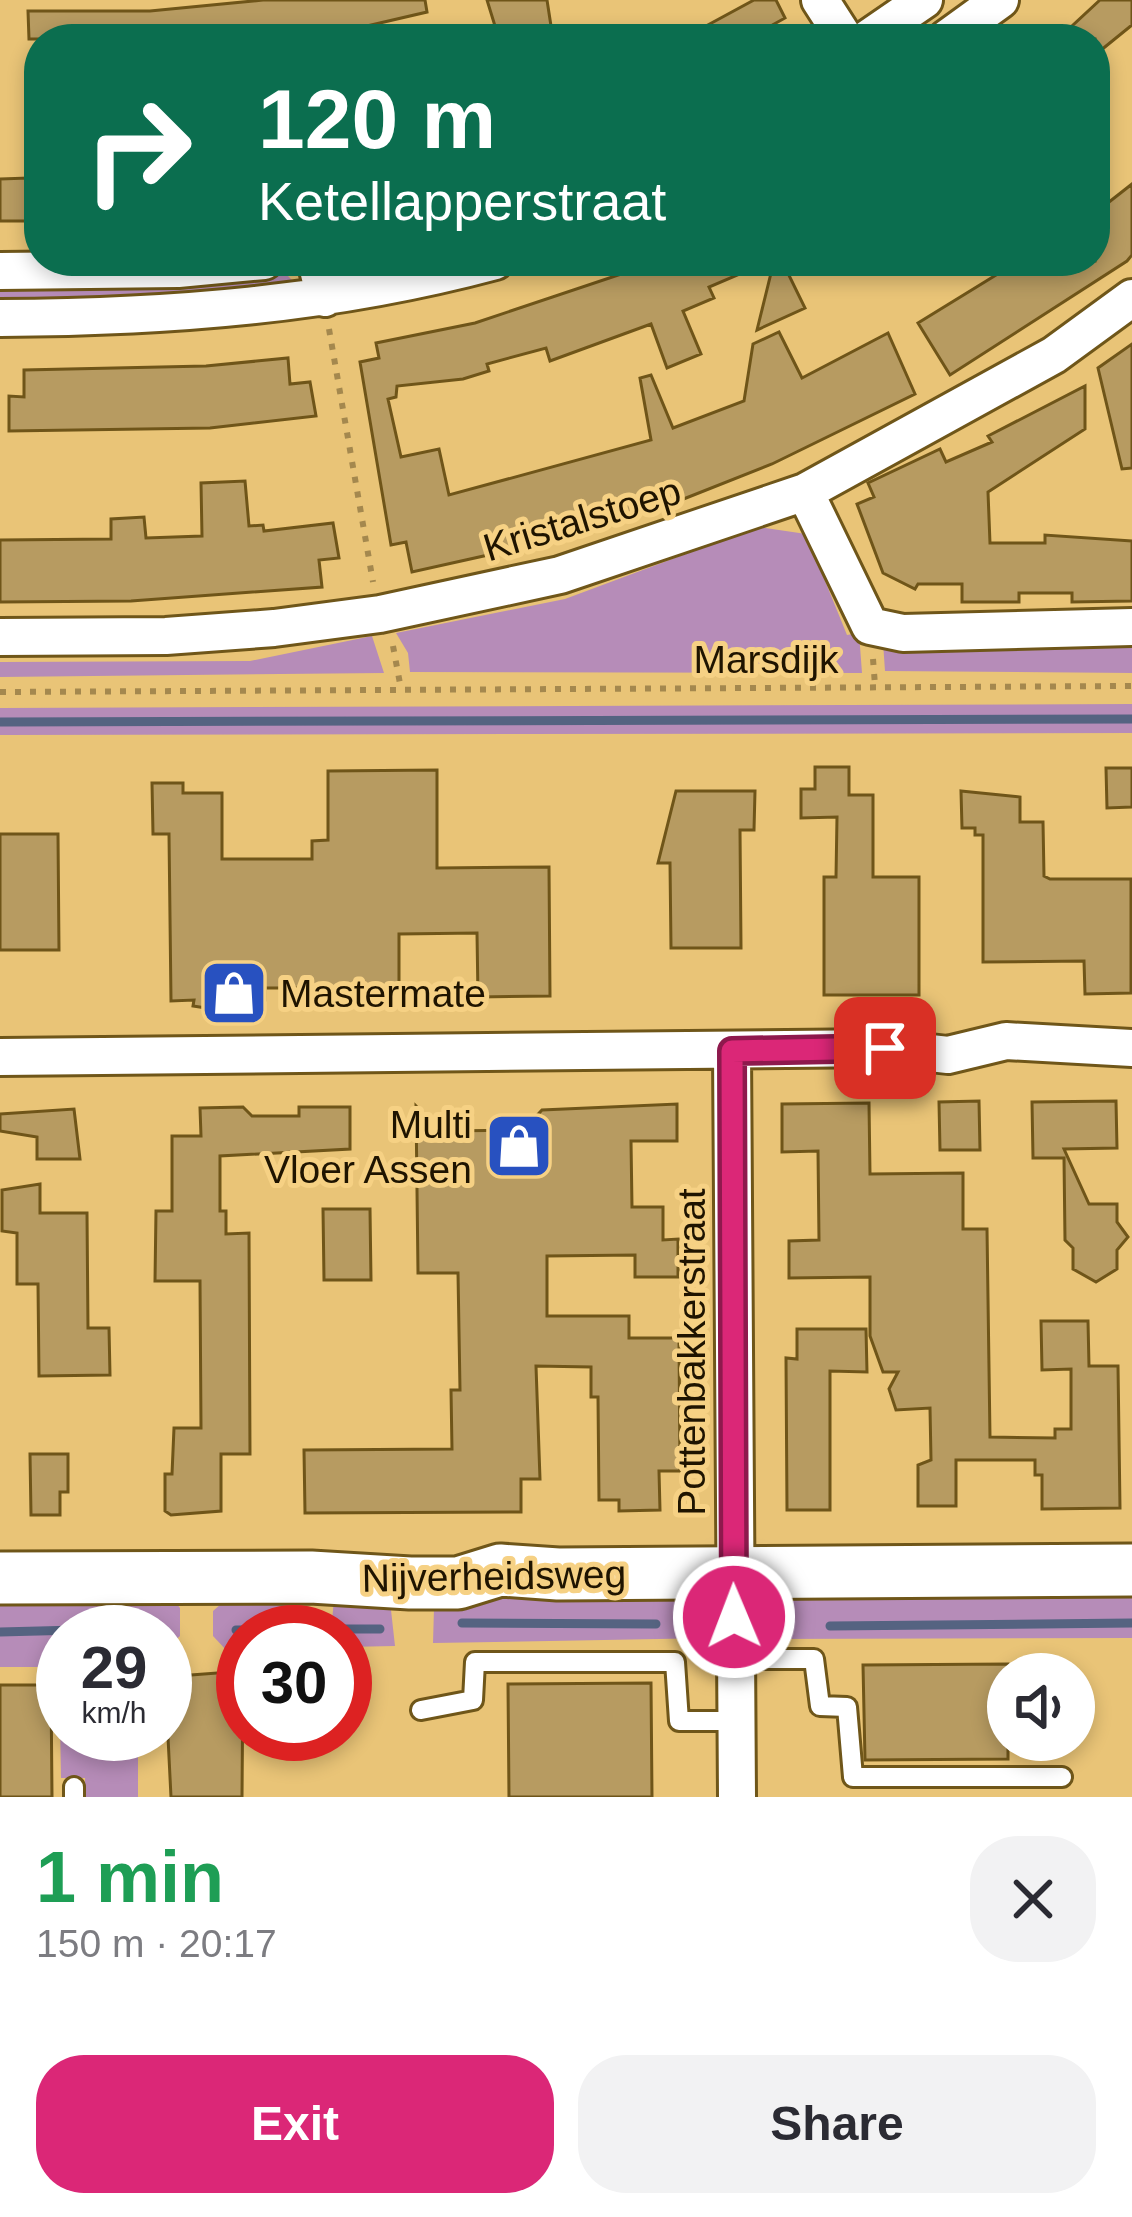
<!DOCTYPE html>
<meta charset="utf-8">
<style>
:root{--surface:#fff;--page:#f2f2f3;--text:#2b2b33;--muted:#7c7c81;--accent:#db2777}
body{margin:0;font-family:Arial,sans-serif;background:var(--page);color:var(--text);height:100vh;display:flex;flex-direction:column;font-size:45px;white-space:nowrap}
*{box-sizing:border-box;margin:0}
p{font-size:39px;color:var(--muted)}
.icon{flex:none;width:66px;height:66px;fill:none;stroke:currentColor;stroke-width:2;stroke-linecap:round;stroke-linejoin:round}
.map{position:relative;height:1797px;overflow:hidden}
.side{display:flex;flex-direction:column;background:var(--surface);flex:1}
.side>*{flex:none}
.hud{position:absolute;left:24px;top:24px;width:1086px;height:252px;border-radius:48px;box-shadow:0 6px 18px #0003;background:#0b6e4f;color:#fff;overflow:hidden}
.fabs{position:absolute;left:987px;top:1653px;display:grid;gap:24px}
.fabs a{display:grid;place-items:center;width:108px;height:108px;border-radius:50%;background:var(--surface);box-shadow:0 6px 18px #0003;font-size:60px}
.speed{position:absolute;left:36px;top:1605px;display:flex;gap:24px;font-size:60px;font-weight:700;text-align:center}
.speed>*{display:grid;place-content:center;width:156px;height:156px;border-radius:50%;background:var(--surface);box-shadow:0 6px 18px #0003;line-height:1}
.speed small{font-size:30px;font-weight:400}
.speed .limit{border:18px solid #d22;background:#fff;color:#111}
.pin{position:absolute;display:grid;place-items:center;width:102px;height:102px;color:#fff;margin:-51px;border-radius:24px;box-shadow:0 6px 18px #0006}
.me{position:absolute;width:132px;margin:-66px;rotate:359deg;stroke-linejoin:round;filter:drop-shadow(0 0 9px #0008)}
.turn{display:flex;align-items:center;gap:42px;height:252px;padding:0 36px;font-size:54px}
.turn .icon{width:156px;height:156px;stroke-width:2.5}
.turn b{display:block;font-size:84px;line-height:102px}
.round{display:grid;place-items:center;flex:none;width:126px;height:126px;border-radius:48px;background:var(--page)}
.summary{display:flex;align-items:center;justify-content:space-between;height:204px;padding:0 36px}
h1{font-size:72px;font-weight:700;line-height:90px;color:#1e9e55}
.cta{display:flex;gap:24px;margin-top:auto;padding:24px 36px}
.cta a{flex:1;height:138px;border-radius:48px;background:var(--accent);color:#fff;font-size:48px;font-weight:700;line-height:138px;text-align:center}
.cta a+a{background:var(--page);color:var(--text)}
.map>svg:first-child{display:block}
</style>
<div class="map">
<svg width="1132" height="1797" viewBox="0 0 1132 1797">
<rect width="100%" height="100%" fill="#e9c477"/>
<!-- green -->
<path fill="#b68cb8" d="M282 270 293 281 288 292 0 308V281Z
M758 527 806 534 847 635 859 633 862 673 410 672 408 653 396 633 565 599Z
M372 636 384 673 0 677V662L250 661Z
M883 642 914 649 1132 646V673L885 671Z
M1132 704V733L0 735V708Z
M1132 1588V1638L761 1639 777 1609 807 1594Z
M658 1591 713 1621V1638L433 1643 434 1608 451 1594Z
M286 1594 299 1632H243V1653L228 1652 213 1636V1611L229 1597Z
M171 1596 180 1608V1636L169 1646 165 1632H63V1734H138V1797H85V1778H61L59 1667H0V1597Z
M334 1599 390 1601 395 1646 345 1647V1632H331Z"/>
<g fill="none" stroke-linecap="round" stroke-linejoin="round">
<!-- stream -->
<path stroke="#556381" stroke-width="9" d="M0 722 1132 719
M462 1623 656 1624
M830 1626 1132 1623
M343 1629H380
M236 1630H274
M0 1632 155 1628"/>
</g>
<!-- building -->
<path fill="#b79b61" stroke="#6f5519" stroke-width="3" d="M263 0H425L427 12 311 39H29L28 11H150Z
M487 0H547L551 26 499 39Z
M754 0H776L785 18 767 28 774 39H682Z
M1100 0H1132V25L1095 55V39H1058Z
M28 178V184H39V221H0V179Z
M1132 184V255L1127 261 950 375 918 323 1019 261 1027 273 1044 261H1095V213Z
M660 261H770L709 287 714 298 683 311 701 354 667 368 651 324 550 361 546 348 487 364 489 371 463 379 397 386 396 397 388 399 401 457 439 449 449 495 651 440 640 378 651 375 673 428 744 401 753 344 779 332 802 378 888 333 915 394 772 464 676 502 533 545 412 572 406 542 391 545 360 362 379 358 376 343 475 323Z
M774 261H782L805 308 757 330Z
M1132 344V468L1122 469 1098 368Z
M288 358 290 384 310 382 316 416 210 428 9 431V396L24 397V370L206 366Z
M1085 386V429L988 492 990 543H1045V535L1132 541V601L1072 602V593H1019V602H962V584H918L915 589 883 573 857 504 874 497 868 483 940 449 946 462 992 442 988 436Z
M245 481 249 526 263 525 264 531 333 523 339 558 319 560 322 587 131 601 0 602V540L111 539V519L144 517 146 538 202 536 201 483Z
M815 767H849V795H873V877H919V995H824V877H836L837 817 801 818V789H815Z
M1106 768H1132V807L1107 808Z
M437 770V868L549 867 550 996 478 997 477 933 399 934V1000H320V988H265V1000H220L219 1010 193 1006 194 1000 171 1001 169 834H153L152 783H183V793H222V859H312V841L328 840V771Z
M676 791H755L754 830H740L741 948H671L670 863H658Z
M961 791 1020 797V822H1043L1044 876 1050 879H1131V993L1085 994 1084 961 983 962V835H975V828H962Z
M0 834H58L59 950H0Z
M979 1101 980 1150H940L939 1102Z
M1116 1101 1117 1148 1064 1149 1089 1204H1117V1222L1128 1237 1117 1250V1269L1096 1282 1073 1269V1248L1065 1240 1064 1158H1033L1032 1102Z
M869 1103 870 1174 963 1173V1229H987L990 1437 1055 1438V1429H1071V1369L1042 1370 1041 1321H1088L1089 1366H1118L1120 1508 1042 1509V1475H1035V1460H956V1506H918V1465L931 1460 930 1408 896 1410 889 1389 898 1372H883L870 1336V1277L789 1278V1241L819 1240 818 1151 782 1152V1104Z
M677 1104V1141H631L632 1207H663V1240L678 1239V1277H635V1255L547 1256V1316H629V1338H679L680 1471H659L660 1510 619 1511V1500H599L598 1397H591V1367L536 1366 540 1479H521V1512L305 1513 304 1450 452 1449 451 1390H460L458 1273H418L416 1106 440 1131 523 1130 542 1110Z
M243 1107 252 1116H299V1107H350V1149L220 1156V1211H226V1234L249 1233 250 1454H221V1511L171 1515 165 1511V1474H172L174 1428H201L200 1281H155L156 1211H172V1136H201L200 1108Z
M74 1109 80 1159H37V1137L0 1131V1114Z
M40 1184V1213H87L88 1328H109L110 1375 39 1376 38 1284H17V1233L2 1231V1190Z
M323 1209H370L371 1280H324Z
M797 1329H866L867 1372 830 1371V1510H787L786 1358 797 1359Z
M30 1454H68V1492H60V1515H31Z
M1008 1664V1759L865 1760 863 1665Z
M243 1671 242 1797H171L165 1677Z
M651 1683 652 1797H509L508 1684Z
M0 1685H51L52 1797H0Z"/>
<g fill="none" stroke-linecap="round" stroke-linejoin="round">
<!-- lane casing -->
<g stroke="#6f5619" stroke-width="24">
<path id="lane" d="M735 1659H814L820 1706 847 1707 853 1777H1062
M421 1710 473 1700 475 1662H675L679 1721H736
M74 1787V1797"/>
</g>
<!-- street casing -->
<g stroke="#6f5619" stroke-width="42">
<path id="street" d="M820 0 845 39
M867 39 924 0
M946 39 1000 0
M316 261 325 298
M0 271 178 269 264 261
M0 318C169 317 331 305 495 261
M805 492 870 626 903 633 1132 627
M0 637 166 636 274 628 380 614 560 575 805 492 1054 355 1132 298
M732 1051 737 1797
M0 1057 885 1048 948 1055 1006 1041 1132 1048"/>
</g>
<!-- secondary casing -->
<g stroke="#6f5619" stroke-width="57">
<path id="secondary" d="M0 1578 311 1577 410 1583H458L500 1570 558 1574 1132 1570"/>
</g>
<!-- path -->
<path stroke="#a4884e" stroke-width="6" stroke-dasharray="6 9" stroke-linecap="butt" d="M329 329 373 582
M393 646 401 689
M873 659 875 685
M0 692 1132 686"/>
<!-- lane -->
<use href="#lane" stroke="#fff" stroke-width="18"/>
<!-- street -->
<use href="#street" stroke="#fff" stroke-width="36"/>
<!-- secondary -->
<use href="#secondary" stroke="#fff" stroke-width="51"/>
</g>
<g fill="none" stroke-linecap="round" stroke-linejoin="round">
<!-- route casing -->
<g stroke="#8e194d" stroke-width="30">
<path id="route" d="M734 1617 732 1051 885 1048"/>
</g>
<!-- route -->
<use href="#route" stroke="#db2777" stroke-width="21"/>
</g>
<!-- icons -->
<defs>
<g id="shop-square" transform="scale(3.45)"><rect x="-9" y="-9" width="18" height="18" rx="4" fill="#2851c0" stroke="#f6d184"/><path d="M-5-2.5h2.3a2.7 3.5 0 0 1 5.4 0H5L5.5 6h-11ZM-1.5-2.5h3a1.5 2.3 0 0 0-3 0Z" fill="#fff"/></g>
</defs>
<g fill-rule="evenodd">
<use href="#shop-square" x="234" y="993"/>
<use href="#shop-square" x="519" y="1146"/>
</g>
<g text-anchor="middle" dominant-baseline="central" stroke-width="10" stroke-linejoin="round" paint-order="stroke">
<!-- street labels -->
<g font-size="39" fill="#1f1400" stroke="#f6d184">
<text transform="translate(582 519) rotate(-17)">Kristalstoep</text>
<text x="766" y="659">Marsdijk</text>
<text transform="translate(691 1352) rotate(-90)">Pottenbakkerstraat</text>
<text transform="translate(494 1576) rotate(-1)">Nijverheidsweg</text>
</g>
<!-- poi labels -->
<g font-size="39" fill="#1f1400" stroke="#f6d184" text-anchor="start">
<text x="280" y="993">Mastermate</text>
<text x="472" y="1124" text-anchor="end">Multi<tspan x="472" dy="45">Vloer Assen</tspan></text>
</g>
</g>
</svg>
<div class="fabs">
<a><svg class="icon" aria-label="sound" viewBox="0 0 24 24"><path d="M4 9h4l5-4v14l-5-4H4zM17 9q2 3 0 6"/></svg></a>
</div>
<div class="speed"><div>29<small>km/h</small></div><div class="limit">30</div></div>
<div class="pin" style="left:885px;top:1048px;background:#d93025"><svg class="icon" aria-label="arrive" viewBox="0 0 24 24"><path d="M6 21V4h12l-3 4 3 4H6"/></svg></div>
<svg class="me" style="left:734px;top:1617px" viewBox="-20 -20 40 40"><circle r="17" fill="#db2777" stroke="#fff" stroke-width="3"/><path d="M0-11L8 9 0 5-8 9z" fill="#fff"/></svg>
<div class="hud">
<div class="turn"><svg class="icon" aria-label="right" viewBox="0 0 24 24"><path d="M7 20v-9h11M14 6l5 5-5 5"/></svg><div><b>120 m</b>Ketellapperstraat</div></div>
</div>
</div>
<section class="side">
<div class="summary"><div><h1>1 min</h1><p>150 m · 20:17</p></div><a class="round"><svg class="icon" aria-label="close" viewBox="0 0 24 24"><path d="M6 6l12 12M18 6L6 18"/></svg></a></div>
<div class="cta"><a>Exit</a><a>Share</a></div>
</section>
